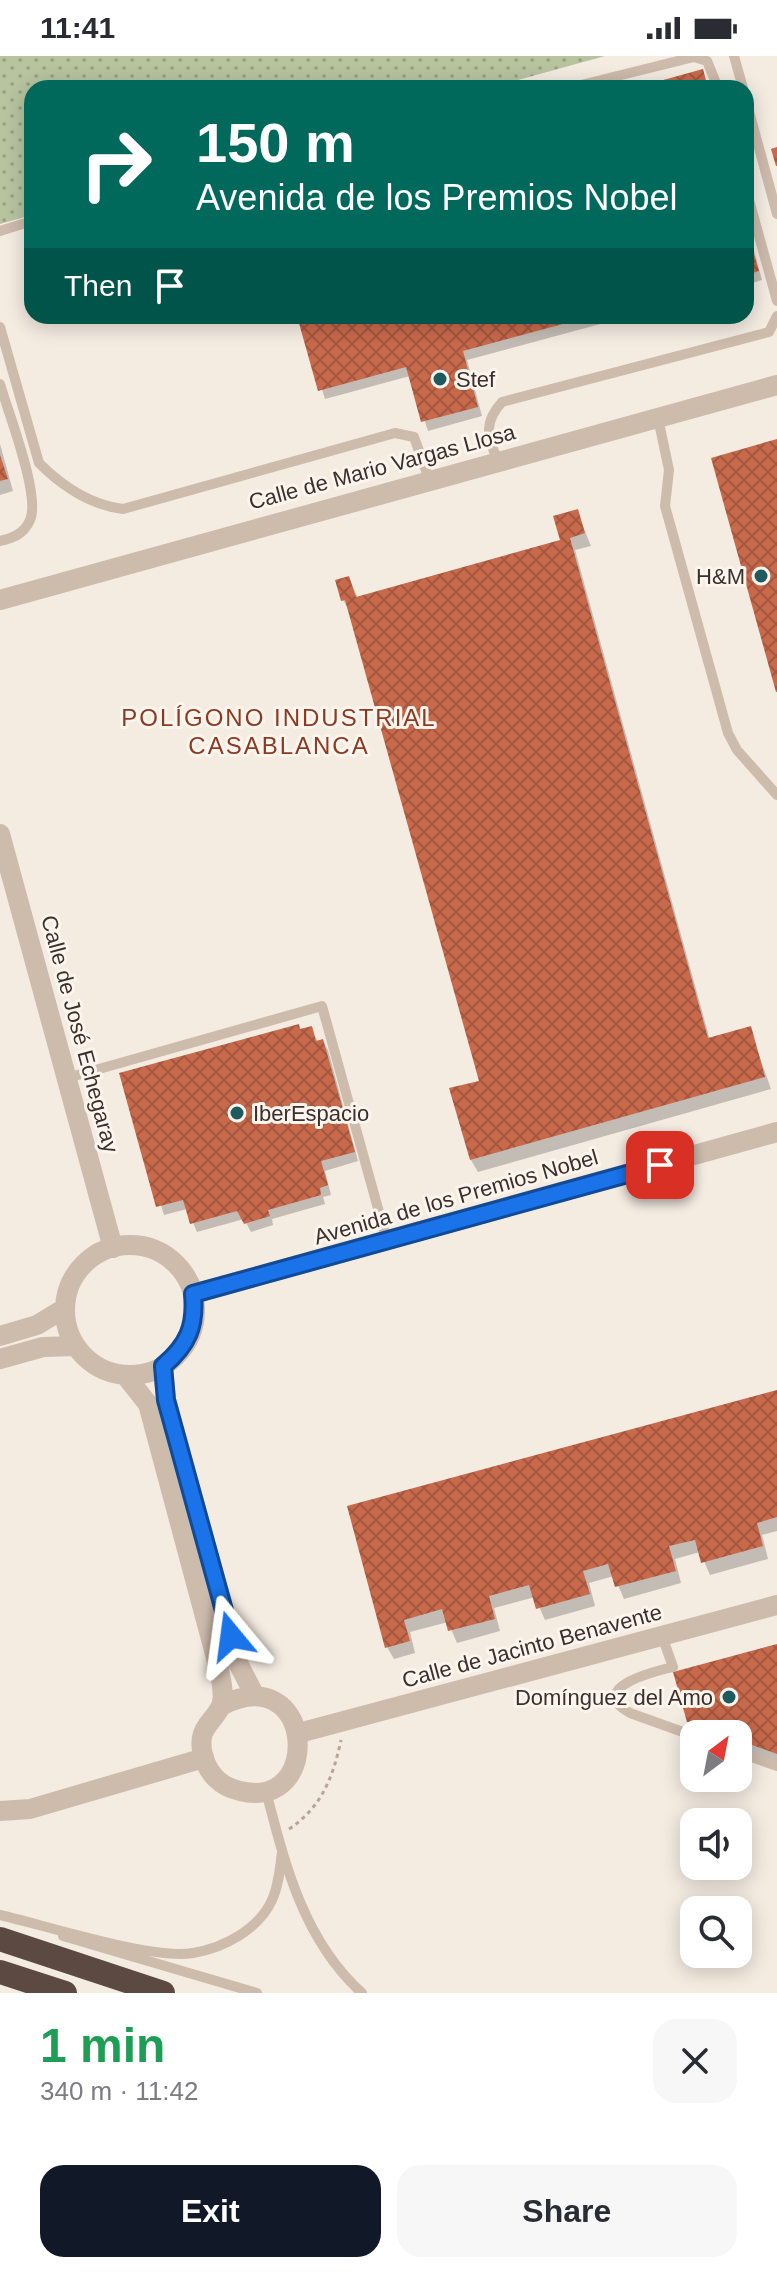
<!DOCTYPE html>
<meta charset="utf-8">
<style>
:root{--surface:#fff;--page:#f7f7f7;--text:#2b2b33;--muted:#7c7c81;--accent:#111827}
body{margin:0;font-family:Helvetica,sans-serif;background:var(--page);color:var(--text);height:100vh;display:flex;flex-direction:column;font-size:30px;white-space:nowrap}
*{box-sizing:border-box;margin:0}
p{font-size:26px;color:var(--muted)}
.icon{flex:none;width:44px;height:44px;fill:none;stroke:currentColor;stroke-width:2;stroke-linecap:round;stroke-linejoin:round}
.map{position:relative;height:1937px;overflow:hidden}
.sheet{display:flex;flex-direction:column;background:var(--surface);flex:1}
.sheet>*{flex:none}
.hud{position:absolute;left:24px;top:24px;width:730px;height:244px;border-radius:24px;box-shadow:0 4px 20px #0003;background:#00695c;color:#fff;overflow:hidden}
.needle{width:52px;rotate:32deg}
.controls{position:absolute;left:680px;top:1664px;display:grid;gap:16px}
.controls a{display:grid;place-items:center;width:72px;height:72px;border-radius:16px;background:var(--surface);box-shadow:0 4px 20px #0003;font-size:40px}
.pin{position:absolute;display:grid;place-items:center;width:68px;height:68px;color:#fff;margin:-34px;border-radius:16px;box-shadow:0 4px 12px #0006}
.me{position:absolute;width:88px;margin:-44px;rotate:344deg;stroke-linejoin:round;filter:drop-shadow(0 0 6px #0008)}
.turn{display:flex;align-items:center;gap:28px;height:168px;padding:0 40px;font-size:36px}
.turn .icon{width:104px;height:104px;stroke-width:2.5}
.turn b{display:block;font-size:56px;line-height:68px}
.then{display:flex;align-items:center;height:76px;padding:0 40px;background:#0003;gap:16px;font-size:30px}
.round{display:grid;place-items:center;flex:none;width:84px;height:84px;border-radius:24px;background:var(--page)}
.head{display:flex;align-items:center;justify-content:space-between;height:136px;padding:0 40px}
h1{font-size:48px;font-weight:700;line-height:60px;color:#1e9e55}
.primary-button{display:flex;gap:16px;margin-top:auto;padding:16px 40px}
.primary-button a{flex:1;height:92px;border-radius:24px;background:var(--accent);color:#fff;font-size:32px;font-weight:700;line-height:92px;text-align:center}
.primary-button a+a{background:var(--page);color:var(--text)}
.status{display:flex;justify-content:space-between;align-items:center;height:56px;padding:0 40px;background:var(--surface);direction:ltr}
.status svg{height:22px;fill:currentColor}
.map>svg:first-child{display:block}
</style>
<div class="status"><b>11:41</b><svg viewBox="0 0 49 12"><path d="M0 12V9h3v3zM5 12V6h3v6zM10 12V3h3v9zM15 12V0h3v12zM26 1h20v11H26zM47 4h2v5h-2z"/></svg></div>
<div class="map">
<svg width="777" height="1937" viewBox="0 0 777 1937">
<defs>
<pattern id="grass-dots" width="8" height="8" patternUnits="userSpaceOnUse" patternTransform="scale(2)"><rect width="8" height="8" fill="#b8c4a0"/><path d="M2 2h.1M6 6h.1" fill="none" stroke="#97a083" stroke-width="1.8" stroke-linecap="round"/></pattern>
<pattern id="building-cross-hatch" width="8" height="8" patternUnits="userSpaceOnUse" patternTransform="scale(2)"><rect width="8" height="8" fill="#c8694b"/><path d="M0 0l8 8M0 8l8-8" fill="none" stroke="#a4573f"/></pattern>
</defs>
<rect width="100%" height="100%" fill="#f4ebe1"/>
<!-- grass -->
<path fill="url(#grass-dots)" d="M0 0H605L489 32H32V159L0 168Z"/>
<!-- shadow -->
<path fill="#0003" d="M746 165 762 224 746 229Z
M299 260H630L467 304 482 360 428 375 410 320 325 343Z
M0 388 13 435 0 439Z
M577 456 591 490 575 494 710 984 750 973 771 1033 478 1116 471 1104 482 1026 350 556 343 544 349 523 358 542 562 486Z
M311 972 318 986 323 985 328 994 358 1105 325 1115 331 1139 323 1141 325 1148 272 1163 273 1169 251 1176 244 1163 197 1176 187 1153 164 1159 122 1019Z
M777 1336V1475L762 1479 768 1503 710 1519 700 1496 675 1503 681 1527 624 1543 614 1520 589 1527 595 1550 545 1564 535 1541 494 1552 500 1575 457 1587 448 1566 410 1576 415 1597 394 1603 387 1591 349 1452Z
M777 1590V1707L738 1693V1678H696L689 1666Z"/>
<!-- building -->
<path fill="url(#building-cross-hatch)" d="M703 13 708 32H638V31Z
M777 91V110H776L771 93Z
M746 172 759 215 746 219Z
M297 260H589V261L463 295 478 351 421 366 406 311 318 335Z
M777 383V636H776L711 402Z
M0 399 8 423 0 425Z
M578 453 585 477 570 482 708 982 751 970 765 1021 470 1104 449 1032 479 1025 345 544 341 545 335 524 349 520 356 541 560 484 553 460Z
M299 968 300 973 312 970 316 985 323 983 355 1096 321 1105 328 1129 320 1132 321 1139 268 1154 270 1160 244 1168 237 1155 190 1168 183 1144 156 1151 119 1017Z
M777 1334V1461L757 1467 763 1490 701 1507 695 1484 669 1490 676 1515 615 1531 608 1508 583 1515 590 1538 536 1553 529 1529 489 1540 495 1563 448 1575 442 1553 404 1564 410 1585 385 1592 347 1450Z
M777 1588V1698L738 1684V1678H720L687 1666 673 1616Z"/>
<g fill="none" stroke-linecap="round" stroke-linejoin="round">
<!-- path -->
<path stroke="#b9a596" stroke-width="3" stroke-dasharray="4 4" stroke-linecap="butt" d="M289 1773C322 1751 333 1721 341 1684"/>
<!-- service -->
<path stroke="#cdbbac" stroke-width="10" d="M734 0 743 32
M569 32 694 1 707 5 718 32
M746 44 777 158
M746 133 777 245
M0 175 32 165
M0 271 39 407C62 430 90 449 123 453L395 377 414 381 429 423
M0 328C8 356 41 440 30 464 24 478 13 482 0 485
M658 362 669 414 665 450 728 677 737 694 777 739
M497 404C488 379 483 367 502 346L769 276 777 260
M67 1022 322 950 387 1185
M662 1580 673 1611C656 1615 585 1632 630 1657L694 1680
M738 1696 777 1710
M266 1735C285 1809 304 1885 362 1937
M0 1859C44 1869 153 1904 193 1897 224 1892 259 1873 272 1844 279 1829 280 1811 282 1796
M63 1880 257 1937"/>
<!-- minor -->
<path stroke="#cdbbac" stroke-width="20" d="M0 544 777 329
M0 778 113 1192
M193 1238 777 1076
M299 1677 777 1549
M0 1755 30 1753 204 1702"/>
<!-- tertiary -->
<path stroke="#cdbbac" stroke-width="20" d="M65 1254a65 65 0 1 1 130 0a65 65 0 1 1-130 0Z
M0 1280 37 1269 65 1252
M0 1303 43 1291 75 1290
M163 1310 166 1344 239 1609 255 1640
M125 1319 148 1348 219 1613C221 1623 225 1640 221 1650 213 1667 196 1672 203 1699 208 1718 221 1731 240 1735 325 1756 314 1601 221 1650"/>
<!-- motorway -->
<path stroke="#5c4a42" stroke-width="24" d="M0 1883 163 1937
M0 1916 65 1937"/>
</g>
<g fill="none" stroke-linecap="round" stroke-linejoin="round">
<!-- route casing -->
<g stroke="#114b97" stroke-width="20">
<path id="route" d="M231 1580 166 1344 163 1310C188 1289 196 1270 193 1238L660 1109"/>
</g>
<!-- route -->
<use href="#route" stroke="#1a73e8" stroke-width="14"/>
</g>
<!-- markers -->
<g fill="#1f5a5e" stroke="#fbf5ee" stroke-width="3">
<circle cx="440" cy="323" r="8"/>
<circle cx="761" cy="520" r="8"/>
<circle cx="237" cy="1057" r="8"/>
<circle cx="729" cy="1641" r="8"/>
</g>
<g text-anchor="middle" dominant-baseline="central" stroke-width="6" stroke-linejoin="round" paint-order="stroke">
<!-- poi labels -->
<g font-size="22" fill="#3b302b" stroke="#fbf5ee" text-anchor="start">
<text x="456" y="323">Stef</text>
<text x="745" y="520" text-anchor="end">H&amp;M</text>
<text x="253" y="1057">IberEspacio</text>
<text x="713" y="1641" text-anchor="end">Domínguez del Amo</text>
</g>
<!-- street labels -->
<g font-size="22" fill="#3b302b" stroke="#fbf5ee">
<text transform="translate(382 411) rotate(-15)">Calle de Mario Vargas Llosa</text>
<text transform="translate(80 978) rotate(75)">Calle de José Echegaray</text>
<text transform="translate(456 1141) rotate(-16)">Avenida de los Premios Nobel</text>
<text transform="translate(532 1590) rotate(-15)">Calle de Jacinto Benavente</text>
</g>
<!-- neighbourhood labels -->
<g font-size="24" letter-spacing="2" fill="#8c3b22" stroke="#fbf5ee">
<text x="279" y="661">POLÍGONO INDUSTRIAL<tspan x="279" dy="28">CASABLANCA</tspan></text>
</g>
</g>
</svg>
<div class="controls">
<a><svg class="needle" viewBox="-14 -14 28 28"><path d="M0-13l5 13h-10z" fill="#e53935"/><path d="M0 13l5-13h-10z" fill="#7c7c81"/></svg></a>
<a><svg class="icon" aria-label="sound" viewBox="0 0 24 24"><path d="M4 9h4l5-4v14l-5-4H4zM17 9q2 3 0 6"/></svg></a>
<a><svg class="icon" aria-label="search" viewBox="0 0 24 24"><circle cx="10" cy="10" r="6"/><path d="M15 15l6 6"/></svg></a>
</div>
<div class="pin" style="left:660px;top:1109px;background:#d93025"><svg class="icon" aria-label="arrive" viewBox="0 0 24 24"><path d="M6 21V4h12l-3 4 3 4H6"/></svg></div>
<svg class="me" style="left:231px;top:1580px" viewBox="-20 -20 40 40"><path d="M0-17L14 15 0 8-14 15z" fill="#1a73e8" stroke="#fff" stroke-width="4"/></svg>
<div class="hud">
<div class="turn"><svg class="icon" aria-label="right" viewBox="0 0 24 24"><path d="M7 20v-9h11M14 6l5 5-5 5"/></svg><div><b>150 m</b>Avenida de los Premios Nobel</div></div>
<div class="then">Then<svg class="icon" aria-label="arrive" viewBox="0 0 24 24"><path d="M6 21V4h12l-3 4 3 4H6"/></svg></div>
</div>
</div>
<section class="sheet">
<div class="head"><div><h1>1 min</h1><p>340 m · 11:42</p></div><a class="round"><svg class="icon" aria-label="close" viewBox="0 0 24 24"><path d="M6 6l12 12M18 6L6 18"/></svg></a></div>
<div class="primary-button"><a>Exit</a><a>Share</a></div>
</section>
